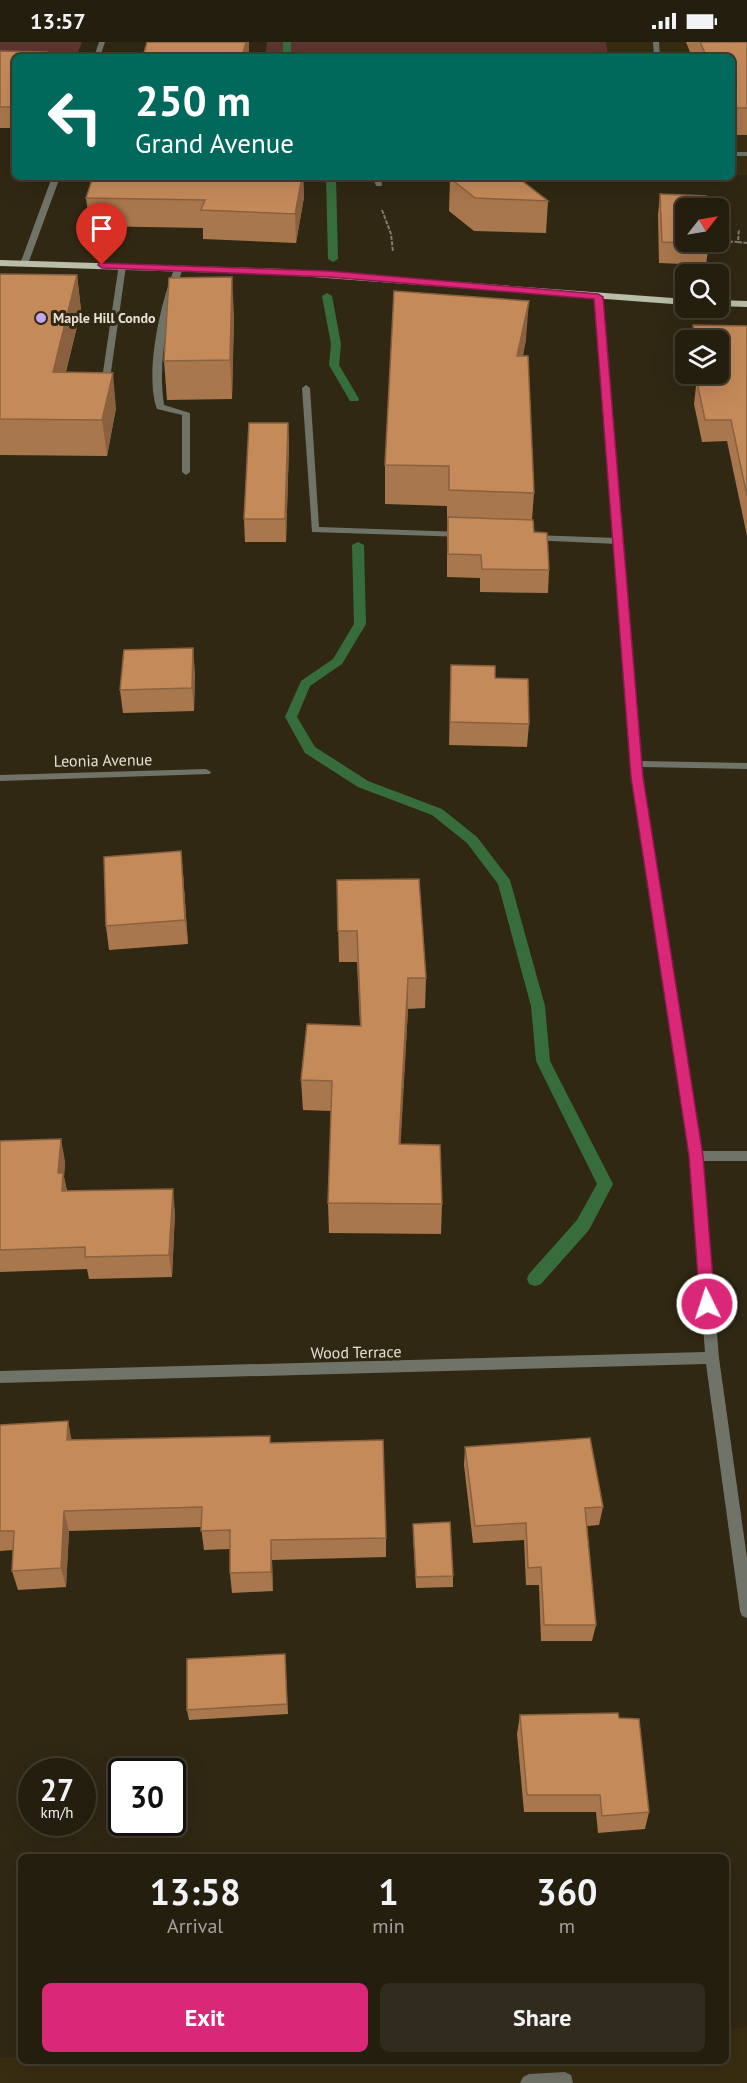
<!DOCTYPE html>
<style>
:root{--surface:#241e0e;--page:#302b1c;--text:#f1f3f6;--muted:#a3a29e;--line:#413c2e;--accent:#db2777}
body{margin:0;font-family:"PT Sans",sans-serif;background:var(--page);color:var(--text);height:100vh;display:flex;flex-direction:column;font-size:22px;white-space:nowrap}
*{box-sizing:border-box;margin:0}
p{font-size:20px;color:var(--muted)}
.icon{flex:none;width:33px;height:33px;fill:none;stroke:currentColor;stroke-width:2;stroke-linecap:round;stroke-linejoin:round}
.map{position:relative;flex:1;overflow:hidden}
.side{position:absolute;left:18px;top:1812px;width:711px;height:210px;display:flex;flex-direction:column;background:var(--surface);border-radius:9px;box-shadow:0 6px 24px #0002,0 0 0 2px var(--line)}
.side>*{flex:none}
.banner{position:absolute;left:12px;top:12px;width:723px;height:126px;border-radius:9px;box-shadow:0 6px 24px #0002,0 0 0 2px var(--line);background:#00695c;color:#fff;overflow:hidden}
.needle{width:39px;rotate:59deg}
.tools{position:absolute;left:675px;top:156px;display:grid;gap:12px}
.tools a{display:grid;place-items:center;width:54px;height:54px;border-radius:9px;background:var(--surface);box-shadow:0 6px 24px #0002,0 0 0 2px var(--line);font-size:30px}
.speed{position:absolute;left:18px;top:1716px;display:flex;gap:12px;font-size:30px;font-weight:700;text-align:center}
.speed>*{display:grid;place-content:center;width:78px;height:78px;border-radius:50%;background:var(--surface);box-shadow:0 6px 24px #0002,0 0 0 2px var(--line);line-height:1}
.speed small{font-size:15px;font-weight:400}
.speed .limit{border:3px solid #111;border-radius:9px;background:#fff;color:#111}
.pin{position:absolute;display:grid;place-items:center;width:51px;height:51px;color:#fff;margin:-62px -26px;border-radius:50% 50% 50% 0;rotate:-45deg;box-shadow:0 0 6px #0007}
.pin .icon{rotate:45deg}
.me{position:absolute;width:66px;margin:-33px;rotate:356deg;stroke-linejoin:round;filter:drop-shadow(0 0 4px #0008)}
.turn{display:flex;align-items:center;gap:21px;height:126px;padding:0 24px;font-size:27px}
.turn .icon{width:78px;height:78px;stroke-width:2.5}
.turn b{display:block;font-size:42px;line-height:51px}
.eta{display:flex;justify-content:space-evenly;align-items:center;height:102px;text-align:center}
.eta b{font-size:36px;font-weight:800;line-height:42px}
.action{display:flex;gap:12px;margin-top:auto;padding:12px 24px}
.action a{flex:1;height:69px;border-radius:9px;background:var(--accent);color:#fff;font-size:24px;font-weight:800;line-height:69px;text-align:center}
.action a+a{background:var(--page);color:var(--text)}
.status{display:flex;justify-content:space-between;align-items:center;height:42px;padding:0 30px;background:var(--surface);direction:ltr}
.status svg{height:16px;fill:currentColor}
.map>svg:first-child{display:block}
</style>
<div class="status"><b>13:57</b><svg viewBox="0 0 49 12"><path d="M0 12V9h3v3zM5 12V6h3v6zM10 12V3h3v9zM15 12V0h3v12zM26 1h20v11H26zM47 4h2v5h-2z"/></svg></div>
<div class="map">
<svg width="747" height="2041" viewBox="0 0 747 2041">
<rect width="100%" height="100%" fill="#302813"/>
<!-- built -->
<path fill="#382d11" d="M606 0H747V133H732V15H608Z
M747 1985V2041H0V2016L21 2015V2019H726V1986Z"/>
<!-- green -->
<path fill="#5d352e" d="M0 0H82L76 15H15L0 20Z
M267 0H606L608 15H265Z"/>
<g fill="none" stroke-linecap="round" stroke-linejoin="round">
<!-- stream -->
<path fill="#376d3d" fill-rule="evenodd" d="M283 0H291V15H283Z
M326 135H336L338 217 333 220 328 217Z
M327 251 332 254 341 302 339 323 359 357 358 359H350L329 323 331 302 322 254Z
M358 500 364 503 366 582 342 622 310 644 297 675 315 705 368 739 442 767 477 795 510 838 545 964 550 1019 613 1142 589 1188 541 1242 535 1244 529 1242 527 1237 529 1232 577 1178 597 1142 536 1019 531 964 498 842 467 801 432 773 358 745 305 711 285 675 301 639 333 617 354 582 352 503Z"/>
<!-- path -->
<path stroke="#827b6a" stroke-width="2" stroke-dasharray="4 1.5" stroke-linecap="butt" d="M382 168 391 192 393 210
M718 199 738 200 739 187
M738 200 747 201"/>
<!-- lane -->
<path fill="#707368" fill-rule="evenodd" d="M653 0H659L660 15H654Z
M732 110H747V114H732Z
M373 135H381L382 144H376Z
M119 222 126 224 111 330 107 332 103 330Z
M176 223 183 225C169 271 157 315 164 363L190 371V430L186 433 182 430V373L157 367C144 332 161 257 176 223Z
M306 343 310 346 319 485 462 490 465 491V495L312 490 302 346Z
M533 493 617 496 622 499 617 502 530 498 528 496Z
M565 2030 571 2033 573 2041H520L523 2035 529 2032Z"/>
<!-- street -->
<path fill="#707368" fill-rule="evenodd" d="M99 0H105L100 15H94Z
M52 135H60L28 222 21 224 20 222Z
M595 253 602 255 641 719 747 721V727L641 725 701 1109H747V1119H703L719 1316 747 1516V1576L742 1574 740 1569 706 1322 0 1341V1329L705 1310 690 1114 632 735Z
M206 727 211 730 210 732 0 739V733Z"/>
<!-- primary -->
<path fill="#b9bea8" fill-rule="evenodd" d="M0 218 286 227 686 257V263L286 233 0 224Z
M718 258 747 259V265L718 264Z"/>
</g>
<!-- wall -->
<path fill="#a9774d" d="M686 0H747V93H732V15H692Z
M0 9 15 15V86H0Z
M93 135H303L304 155 296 201 203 197V186L90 184 86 156Z
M450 135 548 159 546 191 474 189 449 169Z
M660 152 709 201 706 223 659 221 658 173Z
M77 233 81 268 66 330 116 366 107 414 0 413V234Z
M234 273 232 357 167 358 164 319Z
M693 283 747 284V494L727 399 702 400 694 362 696 344 695 332H718V298H691Z
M526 297 523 314 534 451 532 478 534 490 549 528 548 551 480 550V536L447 535V464L385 462V423Z
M288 381 289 403 286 500H245L244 477Z
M451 623 495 636 529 682 527 705 449 703Z
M195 630 194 669 123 671 120 648Z
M183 832 188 902 109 908 106 884Z
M337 838 426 936 425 966 408 967 400 1102 442 1162 441 1192 329 1191 328 1161 331 1069 303 1068 301 1038 360 984 357 920H339Z
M0 1099 65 1119 64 1135 67 1149 175 1170 172 1235 89 1237 87 1227 0 1230Z
M0 1383 72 1398 270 1400 386 1496V1515L272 1518 273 1549 232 1551 230 1531V1507L204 1508 201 1485 69 1489 66 1545 18 1548 12 1529 13 1508 0 1509Z
M465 1405 603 1465 599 1483 587 1484 596 1583 592 1599H541L539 1543H526L524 1498 473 1501 464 1423Z
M413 1482 453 1534V1545L416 1546 413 1492Z
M285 1612 288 1672 189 1678 187 1668Z
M520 1673 619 1676 649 1770 645 1787 598 1791 596 1770H524L517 1692Z"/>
<!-- shaded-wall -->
<path fill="#8a613f" d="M242 0H249V15H242Z
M302 135H303L304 155 296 201 295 172Z
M77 233 81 268 57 365 53 330Z
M232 235 234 273 232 357 230 318Z
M529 259 526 297 515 353 517 314Z
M113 331 116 366 107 414 102 378Z
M288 381 289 403 286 500 285 477Z
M193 606 195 630 194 669 192 646Z
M181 809 183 832 188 902 185 878Z
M408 936V967L399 1132V1102Z
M61 1097 65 1119 64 1135 68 1153 66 1172 58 1131Z
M173 1147 175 1170 172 1235 169 1213Z
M68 1379 72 1400 67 1398Z
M64 1469 69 1489 66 1545 61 1526Z
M271 1498 272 1518 273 1549 271 1530Z"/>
<!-- building -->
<path fill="#c58a5a" stroke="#8a613f" stroke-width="1.5" d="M147 0H246L242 15H143Z
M700 0H747V66H732V15H694L692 11H705Z
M0 9 47 10 45 15H15V65H0Z
M93 135H302L295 172 201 168 205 158 86 156Z
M450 135H517L548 159 475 156 450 136Z
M660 152 706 154 707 166H686V200H709V201L662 200Z
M0 232 77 233 53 330 113 331 102 378 0 377Z
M232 235 230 318 164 319 169 236Z
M394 249 529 259 517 314H528L534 451 449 448V424L385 423Z
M693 283 747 284V454L731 378H705L697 340H702L701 332H718V298H696Z
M249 381H288L285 477H244Z
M448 475 533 478 534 490 547 491 549 528 482 527 481 513 448 512Z
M193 606 192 646 120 648 124 608Z
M451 623 495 624V636L528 637 529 682 450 680Z
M181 809 185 878 106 884 104 815Z
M419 837 426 936H408L399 1102 440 1103 442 1162 328 1161 332 1039 301 1038 307 982 361 984 357 889H338L337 838Z
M61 1097 58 1131H63L62 1149 173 1147 169 1213 85 1215V1205L0 1208V1099Z
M68 1379 67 1398 270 1394V1401L383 1398 386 1496 271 1498V1530L230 1531V1488L201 1489 202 1465 64 1469 61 1526 12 1529 14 1489H0V1383Z
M590 1396 603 1465 585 1466 596 1583H544L541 1525 528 1526 526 1481 475 1484 465 1405Z
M450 1480 453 1534 416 1535 413 1482Z
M285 1612 287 1662 187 1668V1617Z
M618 1671 619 1676 639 1677 649 1770 602 1774 600 1753H527L520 1673Z"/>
<!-- route -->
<path fill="#db2777" stroke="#8e194d" stroke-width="1.5" d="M99 221 329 229 598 252 603 255 643 735 703 1114 715 1262 713 1266 707 1268 702 1266 700 1262 689 1114 631 735 594 257 329 235 102 226 98 223Z"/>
<!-- markers -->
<circle fill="#c6a6f0" stroke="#302813" stroke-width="2" cx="41" cy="276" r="6"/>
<g text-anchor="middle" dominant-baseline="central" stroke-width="6" stroke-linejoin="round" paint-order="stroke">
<!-- far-poi labels -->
<g font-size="14" font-weight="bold" fill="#e7e1d5" stroke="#302813" text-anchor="start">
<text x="53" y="276">Maple Hill Condo</text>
</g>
<!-- street labels -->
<g font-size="16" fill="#e7e1d5" stroke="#302813">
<text transform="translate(103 718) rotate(-1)">Leonia Avenue</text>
<text transform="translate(356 1310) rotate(-1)">Wood Terrace</text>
</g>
</g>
</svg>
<div class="tools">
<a><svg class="needle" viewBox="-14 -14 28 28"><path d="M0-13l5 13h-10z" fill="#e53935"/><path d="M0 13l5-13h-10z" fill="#a3a29e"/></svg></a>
<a><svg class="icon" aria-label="search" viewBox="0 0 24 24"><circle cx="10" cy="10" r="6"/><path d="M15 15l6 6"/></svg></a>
<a><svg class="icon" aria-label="layers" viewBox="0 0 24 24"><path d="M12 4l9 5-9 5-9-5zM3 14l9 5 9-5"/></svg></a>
</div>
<div class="speed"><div>27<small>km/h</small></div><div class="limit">30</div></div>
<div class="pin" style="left:102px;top:223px;background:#d93025"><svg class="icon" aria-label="arrive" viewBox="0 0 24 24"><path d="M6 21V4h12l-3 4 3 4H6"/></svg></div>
<svg class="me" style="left:707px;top:1262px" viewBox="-20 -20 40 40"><circle r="17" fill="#db2777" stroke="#fff" stroke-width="3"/><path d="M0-11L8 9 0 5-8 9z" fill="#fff"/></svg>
<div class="banner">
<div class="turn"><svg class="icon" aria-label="left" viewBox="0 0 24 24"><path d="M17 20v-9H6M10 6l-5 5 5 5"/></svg><div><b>250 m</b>Grand Avenue</div></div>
</div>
<section class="side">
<div class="eta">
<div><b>13:58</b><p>Arrival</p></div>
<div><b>1</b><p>min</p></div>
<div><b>360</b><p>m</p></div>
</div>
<div class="action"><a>Exit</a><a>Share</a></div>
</section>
</div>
